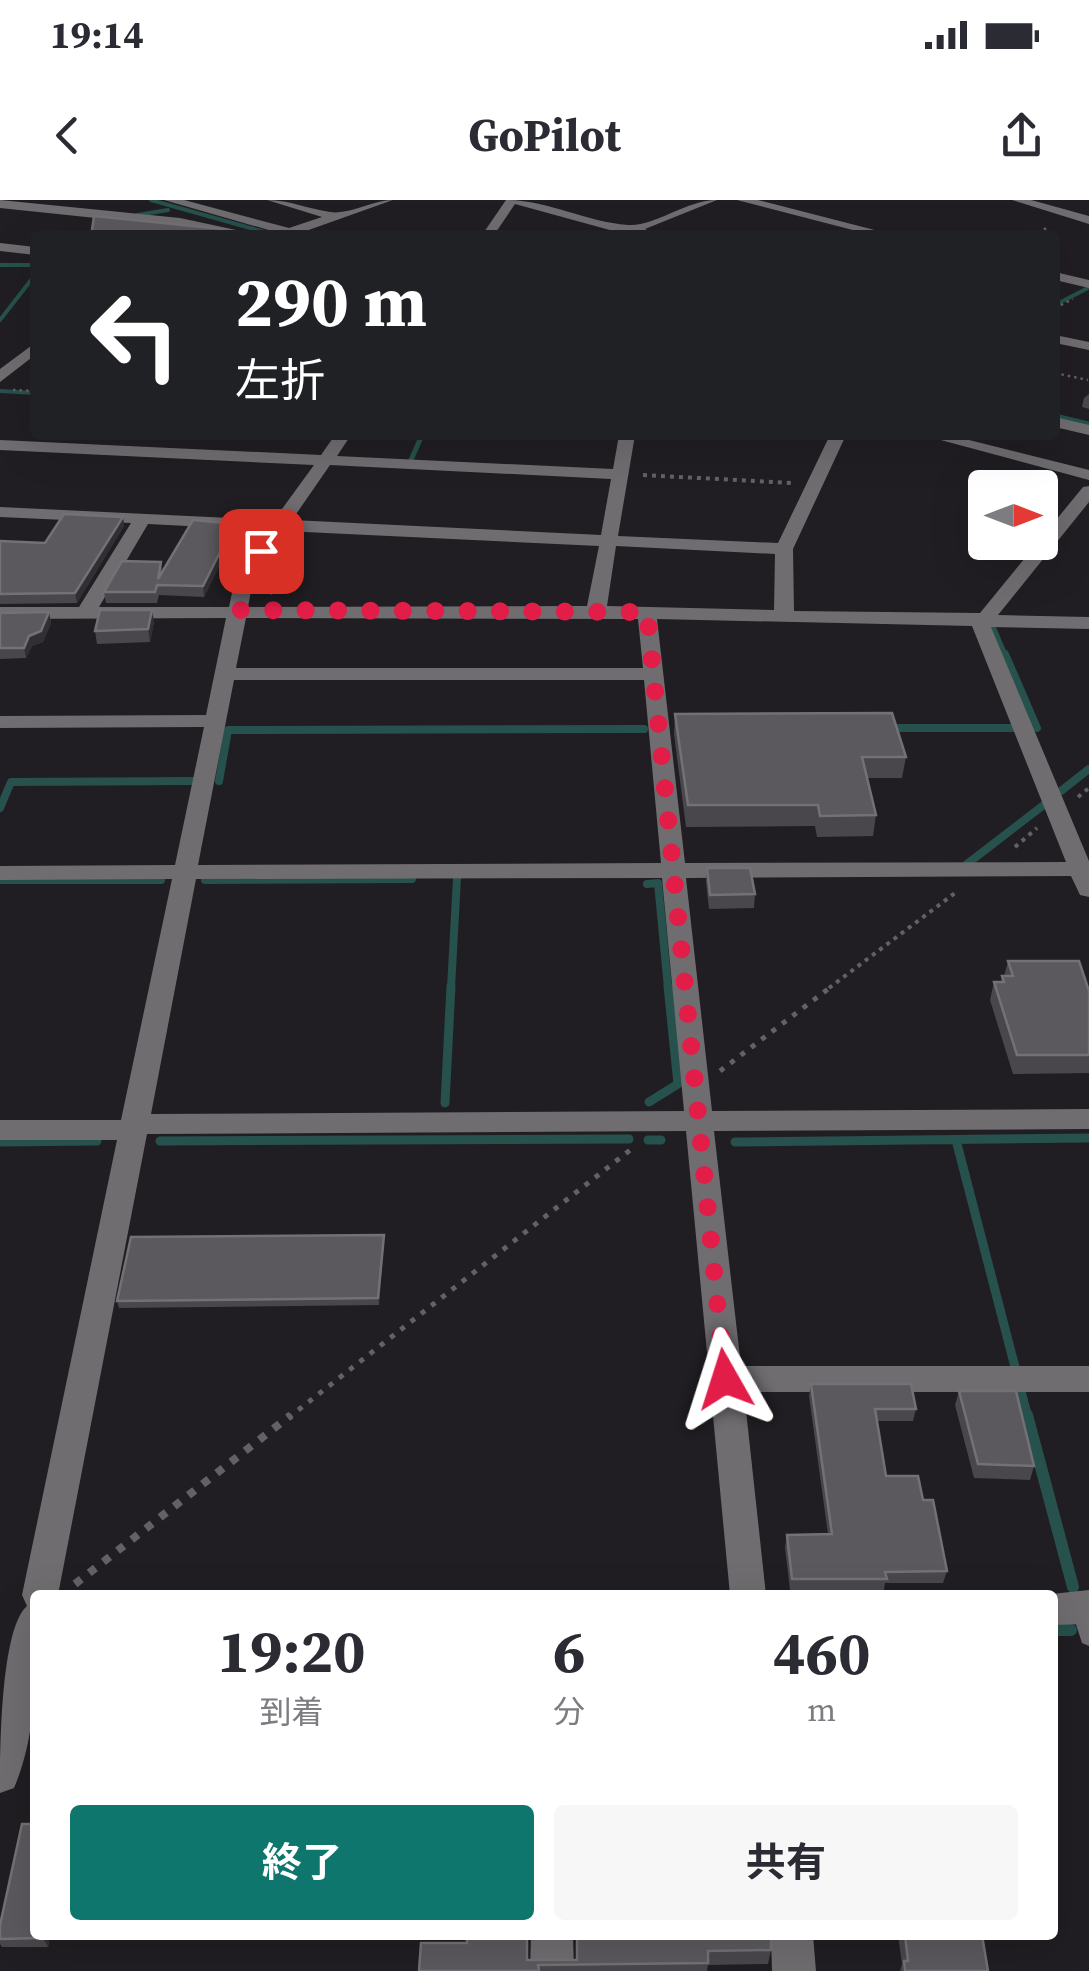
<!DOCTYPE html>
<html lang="ja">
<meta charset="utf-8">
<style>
:root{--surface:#fff;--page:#f7f7f7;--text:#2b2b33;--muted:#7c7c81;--accent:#0f766e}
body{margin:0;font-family:"Source Serif 4","Noto Sans JP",serif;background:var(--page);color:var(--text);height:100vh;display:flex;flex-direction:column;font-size:38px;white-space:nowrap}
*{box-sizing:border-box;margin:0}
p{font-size:32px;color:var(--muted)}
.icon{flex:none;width:55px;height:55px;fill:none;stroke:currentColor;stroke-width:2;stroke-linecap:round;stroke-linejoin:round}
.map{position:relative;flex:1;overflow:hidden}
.sheet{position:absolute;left:30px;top:1390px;width:1028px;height:350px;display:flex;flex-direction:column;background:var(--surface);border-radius:10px;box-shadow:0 10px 40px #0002}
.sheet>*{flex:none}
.hud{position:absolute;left:30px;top:30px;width:1030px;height:210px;border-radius:10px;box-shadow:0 10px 40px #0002;background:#202124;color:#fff;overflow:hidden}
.needle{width:65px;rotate:90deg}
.buttons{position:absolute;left:968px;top:270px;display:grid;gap:20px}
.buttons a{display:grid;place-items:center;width:90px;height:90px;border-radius:10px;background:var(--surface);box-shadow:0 10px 40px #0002;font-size:50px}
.pin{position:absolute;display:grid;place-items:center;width:85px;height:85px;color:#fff;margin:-42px;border-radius:20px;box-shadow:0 5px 15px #0006}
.me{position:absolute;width:110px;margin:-55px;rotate:354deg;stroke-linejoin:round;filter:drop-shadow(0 0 8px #0008)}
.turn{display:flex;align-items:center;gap:35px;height:210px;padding:0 40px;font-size:45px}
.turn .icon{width:130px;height:130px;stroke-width:2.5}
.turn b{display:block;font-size:70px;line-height:85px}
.eta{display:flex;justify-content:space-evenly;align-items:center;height:170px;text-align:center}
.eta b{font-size:60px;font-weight:700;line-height:70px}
.button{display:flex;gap:20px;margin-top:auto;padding:20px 40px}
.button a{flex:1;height:115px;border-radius:10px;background:var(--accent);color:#fff;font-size:40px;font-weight:700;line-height:115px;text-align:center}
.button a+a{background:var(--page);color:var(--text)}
.status{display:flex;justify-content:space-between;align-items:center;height:70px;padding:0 50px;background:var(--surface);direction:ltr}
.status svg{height:28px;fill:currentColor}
header{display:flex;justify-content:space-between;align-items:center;height:130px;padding:0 40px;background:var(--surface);font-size:45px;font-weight:700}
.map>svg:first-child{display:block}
</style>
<div class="status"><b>19:14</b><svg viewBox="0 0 49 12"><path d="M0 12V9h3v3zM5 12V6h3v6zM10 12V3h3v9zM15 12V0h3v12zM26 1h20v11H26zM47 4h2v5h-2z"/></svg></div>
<header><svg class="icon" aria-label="back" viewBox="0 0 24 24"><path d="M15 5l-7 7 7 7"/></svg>GoPilot<svg class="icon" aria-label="share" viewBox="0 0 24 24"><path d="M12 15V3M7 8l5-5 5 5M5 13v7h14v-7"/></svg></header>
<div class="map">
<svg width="1089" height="1771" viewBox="0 0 1089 1771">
<rect width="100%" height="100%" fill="#201e22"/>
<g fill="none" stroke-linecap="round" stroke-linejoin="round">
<!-- stream-far4 -->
<path stroke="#26514c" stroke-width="4" d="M151 0 275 35
M137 15 168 10
M0 65H35
M1055 105 1088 88
M0 120 35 75
M0 191 35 193"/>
<!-- stream-far3 -->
<path stroke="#26514c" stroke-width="5" d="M1055 216 1089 224
M411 260 422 235
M996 423 992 424 1006 457"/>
<!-- stream-far2 -->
<path stroke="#26514c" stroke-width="8" d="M1005 454 1037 528
M886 528H1013
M219 581 228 530 644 529
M1061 591 1089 569
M0 608 11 582 193 581
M967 664 1045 604
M0 680H161
M205 680 412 679
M647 684 658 683 668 788
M451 788 457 678"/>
<!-- stream-far1 -->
<path stroke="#26514c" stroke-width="9" d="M649 902 678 884 668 786
M445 903 451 786
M648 940H661
M956 940 1015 1167
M160 941 629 939
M0 942 97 941
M735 942 1089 938
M1021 1191 1028 1218"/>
<!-- stream -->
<path stroke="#26514c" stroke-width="12" d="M1027 1215 1073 1387
M1052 1430H1071"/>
<!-- path-far3 -->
<path stroke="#636165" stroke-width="2.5" stroke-dasharray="2.5 4" stroke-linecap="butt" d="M1032 35 1047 28
M1055 108 1073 99
M1055 173 1088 180
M13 190 35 191"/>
<!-- path-far2 -->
<path stroke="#636165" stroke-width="4" stroke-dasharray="4 5" stroke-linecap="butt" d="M643 275 792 283
M270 394 295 349
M1078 597 1089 588
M1015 647 1037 628
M829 788 955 693"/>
<!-- path-far1 -->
<path stroke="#636165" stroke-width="5" stroke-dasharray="5 8" stroke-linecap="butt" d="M720 871 832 786
M288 1218 634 947"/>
<!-- path -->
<path stroke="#636165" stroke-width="8" stroke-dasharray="8 10" stroke-linecap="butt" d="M75 1384 291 1215"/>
<!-- service -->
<path fill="#706d71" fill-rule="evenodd" d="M1080 1401 1086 1403 1089 1409V1446L1082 1443 1071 1409 1074 1403Z"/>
<!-- minor -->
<path fill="#706d71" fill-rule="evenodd" d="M0 0 180 18 259 35 0 8Z
M164 0H184L289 28 322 17 267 0C290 0 308 9 330 12 350 15 372 0 393 0L303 32 307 35H286Z
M506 0C548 0 586 22 628 25 654 27 686 0 717 0L645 29 659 35H628L515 4 494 35H482Z
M737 0H758L894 35H872Z
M1012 0H1031L1089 16V24Z
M0 43 35 47V55L0 51Z
M1055 72 1089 80V88L1055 80Z
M1055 135 1089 142V150L1055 143Z
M35 143V155L0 182V169Z
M1055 217 1089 225V235L1055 227Z
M335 235H351L337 256 613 269 619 235H635L618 336 778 343 830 235H846L793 349 794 411 980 413 1083 287 1089 286V302L998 415 1089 417V429L991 427 1089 661V697L1080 695 1071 676 686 678 712 911 1089 909V929L714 931 741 1166H1089V1192H744L766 1395H730L686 931 147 934 58 1395H35C35 1460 40 1527 14 1588L0 1593C0 1555 0 1429 27 1406L22 1395 117 940H0V920H121L172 679 0 680V666L175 665 204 527 0 528V516L206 515 226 418 0 419V407H79L131 323 0 317V307L274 320 314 265 0 250V240L321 255ZM330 265 611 279 601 335 292 320ZM148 324 267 330 236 374 229 407H99ZM284 331 599 346 587 406 248 407 254 374ZM616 346 775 354 774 410 607 406ZM246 418 638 419 643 468H236ZM657 419 972 426 1066 662 685 663ZM234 480H644L661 663 198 665ZM662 678 684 911 151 914 196 679Z
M922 235H949L1089 270V280Z
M1089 1390V1424L1052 1425V1395H1042Z
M531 1735H573L574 1771H530Z
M771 1735H813L816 1771H772Z"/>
</g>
<!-- wall -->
<path fill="#49474b" d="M222 29 223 35H93L92 30Z
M1089 194V209L1082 207 1084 198Z
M123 317 124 326 77 403 0 404V341L45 343Z
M234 324 235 334 204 397 159 395 157 403H106L104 392 161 362 162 371Z
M49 412 51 423 43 442 32 446 26 458 0 459V413Z
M154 422 150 442 97 444 95 431Z
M675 514 906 557 902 578H867L876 615 873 636 817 637 815 626 686 627 674 534Z
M707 668 755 694 754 708 709 709 706 682Z
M1008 761 1089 791V873L1013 874 990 800 994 782H1001L1002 776H1004Z
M384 1042 379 1105 119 1108 117 1101Z
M811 1184 916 1209 913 1221H877L886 1276 923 1300 947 1371 943 1383H885L884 1390H790L785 1347 787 1335 828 1334 809 1196Z
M959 1191 1034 1266 1030 1280 974 1278 955 1205Z
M0 1725 50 1735 48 1747H2L0 1744Z
M577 1735 771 1750 768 1764 708 1765 707 1771H419L467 1743 527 1760H577Z
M898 1735H982L988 1771H900L902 1764Z"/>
<!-- shaded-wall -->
<path fill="#312f33" d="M222 29 223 35H208Z
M123 317 124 326 77 403 75 393Z
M234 324 235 334 204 397 203 386Z
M152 410 154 422 150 442 148 429Z
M49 412 51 423 43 442 32 446 26 458 24 448 29 436Z
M384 1035V1042L379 1105 378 1098Z
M44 1735H50L48 1747 43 1738Z"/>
<!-- building -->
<path fill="#5b595d" stroke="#737175" stroke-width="2.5" d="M94 16 222 29 208 35H115L92 30Z
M64 314 123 317 75 393 0 394V341L45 343Z
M193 320 234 324 203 386 157 385 155 392H104L122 361 161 362 158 379Z
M100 410H152L148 429 95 431Z
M49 412 41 431 29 436 24 448H0V413Z
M892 513 906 557H862L876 615 820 616 818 605H688L675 514Z
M707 668H750L755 694 710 695Z
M1008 761H1079L1089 791V855H1017L994 782H1004L1002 776H1013Z
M384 1035 378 1098 117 1101 131 1037Z
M811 1184H911L916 1209H875L886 1276H918L923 1300H933L947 1371 885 1372 887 1379H792L787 1335 832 1334Z
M959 1191H1016L1034 1266 978 1264Z
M22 1624H35V1735H44L43 1738 0 1739V1725Z
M467 1735H527V1760H577V1735H771V1750L708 1751V1763L538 1765 539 1771H419L421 1743H467Z
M905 1735H982L988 1771H905L904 1761H908Z"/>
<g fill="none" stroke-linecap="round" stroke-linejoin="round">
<!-- route -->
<path stroke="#e11d48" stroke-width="18" stroke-dasharray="0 32.4" d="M261 351 246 374 240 410 647 412 725 1179"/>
</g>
</svg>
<div class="buttons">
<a><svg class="needle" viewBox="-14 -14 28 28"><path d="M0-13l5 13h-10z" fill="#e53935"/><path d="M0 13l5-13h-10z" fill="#7c7c81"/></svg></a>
</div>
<div class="pin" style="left:261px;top:351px;background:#d93025"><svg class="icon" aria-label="arrive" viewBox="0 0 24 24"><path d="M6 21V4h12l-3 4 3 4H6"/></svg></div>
<svg class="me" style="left:725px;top:1179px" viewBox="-20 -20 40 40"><path d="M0-17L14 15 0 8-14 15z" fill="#e11d48" stroke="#fff" stroke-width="4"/></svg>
<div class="hud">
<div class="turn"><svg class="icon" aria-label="left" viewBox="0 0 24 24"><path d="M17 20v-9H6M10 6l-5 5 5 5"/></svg><div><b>290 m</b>左折</div></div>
</div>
<section class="sheet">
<div class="eta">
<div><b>19:20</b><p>到着</p></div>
<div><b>6</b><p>分</p></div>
<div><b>460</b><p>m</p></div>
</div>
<div class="button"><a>終了</a><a>共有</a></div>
</section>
</div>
